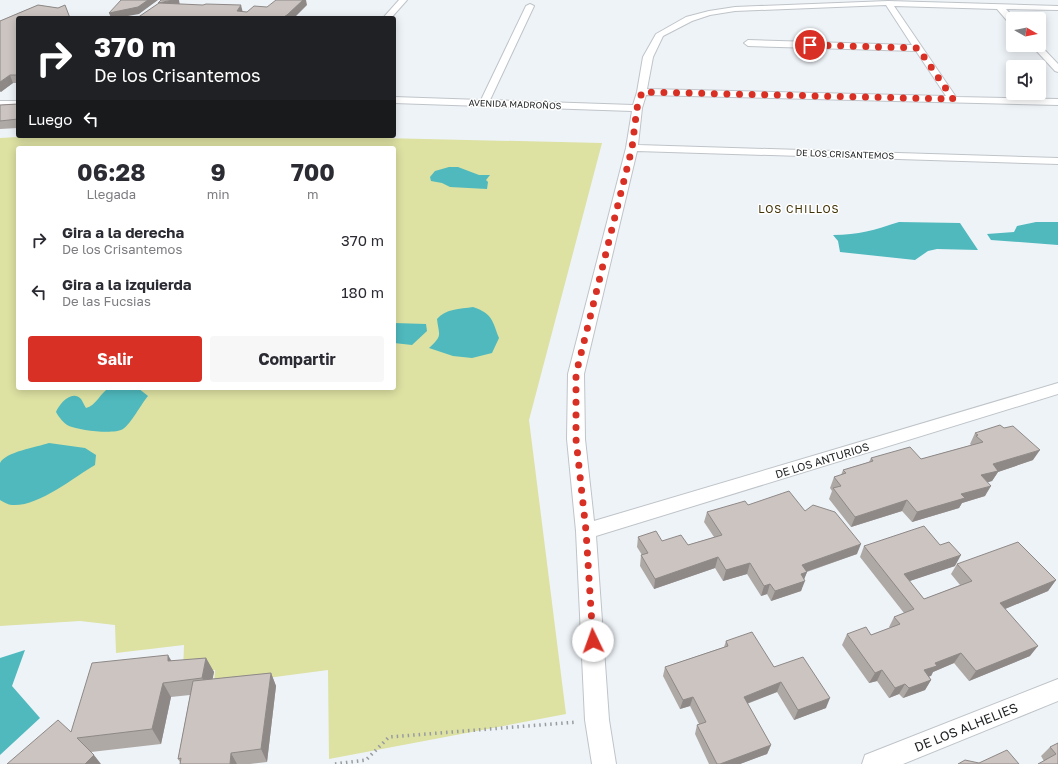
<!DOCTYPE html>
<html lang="es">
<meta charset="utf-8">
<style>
:root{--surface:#fff;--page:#f7f7f7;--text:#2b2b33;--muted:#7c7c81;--accent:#d93025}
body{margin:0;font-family:"Golos Text",sans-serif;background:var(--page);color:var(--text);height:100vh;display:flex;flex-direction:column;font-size:15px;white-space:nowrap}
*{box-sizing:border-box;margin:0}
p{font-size:13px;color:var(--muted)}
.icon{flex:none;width:22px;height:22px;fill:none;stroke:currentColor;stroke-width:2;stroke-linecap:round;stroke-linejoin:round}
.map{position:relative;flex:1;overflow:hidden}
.details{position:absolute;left:16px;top:146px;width:380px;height:244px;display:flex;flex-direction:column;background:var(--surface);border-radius:4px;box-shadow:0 2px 10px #0003}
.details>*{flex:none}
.top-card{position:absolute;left:16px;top:16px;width:380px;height:122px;border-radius:4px;box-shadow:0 2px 10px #0003;background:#202124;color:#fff;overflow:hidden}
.needle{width:26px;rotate:99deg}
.tools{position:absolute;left:1006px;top:12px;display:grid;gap:8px}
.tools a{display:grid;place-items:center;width:40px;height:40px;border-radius:4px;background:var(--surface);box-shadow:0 2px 10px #0003;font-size:20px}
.pin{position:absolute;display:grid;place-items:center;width:34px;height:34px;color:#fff;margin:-17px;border:2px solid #fff;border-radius:50%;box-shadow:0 1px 4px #0007}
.me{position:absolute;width:44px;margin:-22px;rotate:357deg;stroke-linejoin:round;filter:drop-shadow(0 0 3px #0008)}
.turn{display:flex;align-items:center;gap:14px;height:84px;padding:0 12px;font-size:18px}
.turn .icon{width:52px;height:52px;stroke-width:2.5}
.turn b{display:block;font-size:28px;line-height:34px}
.then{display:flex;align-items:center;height:38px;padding:0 12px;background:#0003;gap:8px;font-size:15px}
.eta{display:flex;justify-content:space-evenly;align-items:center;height:68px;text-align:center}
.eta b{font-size:24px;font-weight:700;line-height:28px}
.action{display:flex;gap:8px;margin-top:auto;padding:8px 12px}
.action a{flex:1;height:46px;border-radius:4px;background:var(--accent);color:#fff;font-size:16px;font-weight:700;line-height:46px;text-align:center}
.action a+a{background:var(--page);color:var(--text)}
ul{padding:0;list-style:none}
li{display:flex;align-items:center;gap:12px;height:52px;padding:0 12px}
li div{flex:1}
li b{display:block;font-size:15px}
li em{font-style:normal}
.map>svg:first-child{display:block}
</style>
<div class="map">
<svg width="1058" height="764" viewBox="0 0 1058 764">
<rect width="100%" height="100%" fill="#eef3f8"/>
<!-- green -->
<path fill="#dde1a2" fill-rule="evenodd" d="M36 136H297L602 143 529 420 566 714 329 759 328 670 214 685 215 670 183 672 184 645 116 653 115 625 80 621 0 626V138ZM18 148H394V388H18Z"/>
<!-- water -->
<path fill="#4fb9be" d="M449 167H458L479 175H490L486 180 488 182 487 189 450 187 442 183 431 181 430 177 435 171Z
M899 222 960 223 978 250 937 249 928 251 915 260 840 252 838 241 833 235C859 235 874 230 899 222Z
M1036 222H1058V245L991 240 987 234 1014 232 1017 226Z
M473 307C493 314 492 320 499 338L492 353 472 358 453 356 429 348C443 335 439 336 437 319 445 309 460 309 473 307Z
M394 323 426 324 427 331 412 345 394 343Z
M109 388H138L148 396C142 403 130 425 123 429 113 435 79 430 69 426 63 423 59 417 56 412 59 404 72 389 81 399 83 402 84 405 86 408 96 406 100 393 109 388Z
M49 443 85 448 96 455 95 465C73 478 38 507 12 505 8 505 4 502 0 500V463C5 452 37 447 49 443Z
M25 650 12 686 40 718 0 755V658Z"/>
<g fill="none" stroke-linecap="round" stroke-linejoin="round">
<!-- street casing -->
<g stroke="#bfc4c9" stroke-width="2">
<path id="street" d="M399 0H407L391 18H383Z
M888 1 1058 6V10L1006 9 1015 19H1013V25L1010 24 997 9 894 6 956 97 1058 99V105L646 95 642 108 638 145 1058 158V164L637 151 584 374 585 439 594 521 1058 383V394L596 536 609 720 616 764H592L585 720 576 531 567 439 568 374 626 148 632 111 394 103V97L481 100 526 6 530 4 534 6 490 100 633 105 637 92 643 57 656 34 686 17 709 11 735 7ZM886 5 912 45 748 40 744 43 748 46 916 51 946 96 647 89 653 57 663 36 692 21 710 15 735 11Z
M1039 44 1058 64V72L1055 71 1031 45Z
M0 101H18V107H0Z
M1058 679V701L903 764H862L865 755Z"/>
</g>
<!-- path -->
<path stroke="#989ca0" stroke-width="3.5" stroke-dasharray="1.5 4" stroke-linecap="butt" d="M335 764 366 760 389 737 577 722"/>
<!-- street -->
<use href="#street" fill="#fff" fill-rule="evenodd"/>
</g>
<!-- wall -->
<path fill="#afa9a6" d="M38 5 58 8 65 5 70 18H18V83H13L0 92V21Z
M18 104V128L0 129V105Z
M975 433 1033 460 998 472 992 481 988 482 985 496 962 503 959 508 912 522 902 511 851 527 829 499 832 491 830 488 834 477 841 475 843 470 869 462 871 458 921 459 971 445 970 444Z
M748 505 805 511 857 554 807 572 804 579 801 591 771 601 767 594 761 596 747 574 723 581 715 568 654 589 640 566 641 555H642L637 547 638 537 688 545 714 537 704 522 707 512Z
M864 546 955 566 909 581 924 599 960 585 951 574 957 564 1056 580 1048 591 1005 609 1030 656 969 681 954 663 933 672 931 676H929L931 680 925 690 903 698 899 694 889 698 877 681 869 683 842 645 847 634 871 635 890 628 889 627 894 617 904 613 860 557Z
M726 641 774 667 826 708 794 720 777 692 747 704 771 745 767 754 740 764H709L695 734 697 725 699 724 690 706 680 709 663 676 665 667 724 647Z
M206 658 214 672 212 679 271 673 276 686 267 762 250 764H180V762L178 759 190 695 171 697 161 744 91 752 71 732 172 661Z
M1058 743V764L1044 761 1041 756 1050 747Z"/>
<!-- shaded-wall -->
<path fill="#8e8987" d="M148 0H158L139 14 117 18H111L109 13Z
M173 0H179L180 6 158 3Z
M303 0H306L307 5 294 18H282Z
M241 5 243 13 237 11Z
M10 75 13 83 1 92 0 91V82Z
M1040 450 1033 460 998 472 992 481 975 486 981 475 993 464Z
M991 486 985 496 962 503 959 508 912 522 917 512 961 494Z
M907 500 902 511 851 527 855 517Z
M861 544 857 554 805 572H807L803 582 805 581 801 591 771 601 775 591 802 565Z
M961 555 955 566 898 585 904 574Z
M718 557 715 568 654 589 655 579Z
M750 563 747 574 723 581 726 570Z
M1056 580 1048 591 993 614 1000 603Z
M770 584 767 594 761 596 764 586Z
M1038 646 1030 656 969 681 976 671Z
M961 653 954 663 933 672 931 676 918 680 924 670 935 663Z
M168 655 177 670 168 661Z
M206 658 214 672 210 693 202 678Z
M882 670 877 681 869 683 875 673Z
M271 673 276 686 267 762 261 749Z
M931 680 925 690 903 698 909 688Z
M781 682 777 692 740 706 744 697Z
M163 683 171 697 161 744 152 729Z
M905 684 899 694 889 698 895 688Z
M693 697 690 706 680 709 683 700Z
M830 698 826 708 794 720 798 710Z
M771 745 767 754 740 764H720Z
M231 753 237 764H230Z
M94 755 101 764H85Z"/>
<!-- building -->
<path fill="#cbc4c1" stroke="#8e8987" d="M121 0H148L138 7 109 13Z
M161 0H173L158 3Z
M276 0H303L287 15 282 18H137L159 3 203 5 206 4 241 5 237 11 247 12 254 6 267 7Z
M38 5 58 8 65 5 70 18H18V75H10L0 82V21Z
M18 104V119L0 121V105Z
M1000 425 1004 428 1013 426 1040 450 993 464 998 471 981 475 991 486 961 494 965 498 917 512 907 500 855 517 833 488 841 486 834 477 846 473 843 470 873 461 871 458 910 447 921 459 983 442 976 436 978 435 975 433Z
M789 491 805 511 813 505 835 512 861 544 802 565 807 572 801 574 805 581 775 591 770 584 764 586 750 563 726 570 718 557 655 579 641 555 648 553 638 537 656 531 662 541 681 535 688 545 722 535 707 512 745 501 748 505Z
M924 526 940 545 949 542 961 555 904 574 924 599 972 581 957 564 1018 542 1056 580 1000 603 1038 646 976 671 961 653 935 663 937 666 924 670 931 680 909 688 905 684 895 688 882 670 875 673 847 634 866 627 871 635 900 624 894 617 914 609 864 546Z
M752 632 774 667 803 657 830 698 798 710 781 682 744 697 771 745 720 764H717L697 725 706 722 693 697 683 700 665 667 728 646 726 641Z
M168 655V661L206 658 202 678 163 683 152 729 77 738 94 755 85 764H7L58 720 71 732 92 663Z
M271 673 261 749 231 753 230 764H180L181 758 178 759 193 681Z
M1058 743V764H1038L1056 754 1050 747Z
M1007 750 1019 764H958L965 760 979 763Z"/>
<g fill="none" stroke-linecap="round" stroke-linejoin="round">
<!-- route -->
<path stroke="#d93025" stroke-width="7" stroke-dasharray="0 12.6" d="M593 641 586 531 576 439V374L632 148 637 108 642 92 953 99 918 48 810 45"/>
</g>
<g text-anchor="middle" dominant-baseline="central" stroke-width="3" stroke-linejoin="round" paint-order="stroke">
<!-- far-street labels -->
<g font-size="9" fill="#242628" stroke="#fff">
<text transform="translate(515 104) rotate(2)">AVENIDA MADROÑOS</text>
<text transform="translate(845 154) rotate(2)">DE LOS CRISANTEMOS</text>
</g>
<!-- far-quarter labels -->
<g font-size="11" letter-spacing="1" fill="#413308" stroke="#fff">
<text x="799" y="208">LOS CHILLOS</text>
</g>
<!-- street labels -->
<g font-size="11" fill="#242628" stroke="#fff">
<text transform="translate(822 460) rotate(-17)">DE LOS ANTURIOS</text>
</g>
<!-- near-street labels -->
<g font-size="13" fill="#242628" stroke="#fff">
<text transform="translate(966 727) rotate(-22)">DE LOS ALHELIES</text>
</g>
</g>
</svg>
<div class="tools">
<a><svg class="needle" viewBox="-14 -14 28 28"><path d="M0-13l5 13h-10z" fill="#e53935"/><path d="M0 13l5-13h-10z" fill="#7c7c81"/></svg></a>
<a><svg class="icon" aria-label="sound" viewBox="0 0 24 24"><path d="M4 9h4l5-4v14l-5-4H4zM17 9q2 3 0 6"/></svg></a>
</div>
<div class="pin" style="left:810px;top:45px;background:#d93025"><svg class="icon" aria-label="arrive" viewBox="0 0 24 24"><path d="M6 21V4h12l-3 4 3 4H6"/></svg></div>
<svg class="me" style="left:593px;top:641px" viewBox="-20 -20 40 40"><circle r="19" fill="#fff"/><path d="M0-13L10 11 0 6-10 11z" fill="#d93025"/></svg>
<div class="top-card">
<div class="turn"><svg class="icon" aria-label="right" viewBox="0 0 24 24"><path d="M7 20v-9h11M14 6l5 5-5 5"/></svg><div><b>370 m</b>De los Crisantemos</div></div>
<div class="then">Luego<svg class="icon" aria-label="left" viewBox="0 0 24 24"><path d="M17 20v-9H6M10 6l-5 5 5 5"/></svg></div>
</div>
<section class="details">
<div class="eta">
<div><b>06:28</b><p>Llegada</p></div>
<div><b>9</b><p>min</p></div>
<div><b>700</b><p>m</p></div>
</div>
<ul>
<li><svg class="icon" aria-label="right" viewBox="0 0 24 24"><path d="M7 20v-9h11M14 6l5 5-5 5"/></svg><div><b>Gira a la derecha</b><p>De los Crisantemos</p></div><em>370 m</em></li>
<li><svg class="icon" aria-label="left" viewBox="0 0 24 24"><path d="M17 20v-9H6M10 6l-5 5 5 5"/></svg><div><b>Gira a la izquierda</b><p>De las Fucsias</p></div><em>180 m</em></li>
</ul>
<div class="action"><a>Salir</a><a>Compartir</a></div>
</section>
</div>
